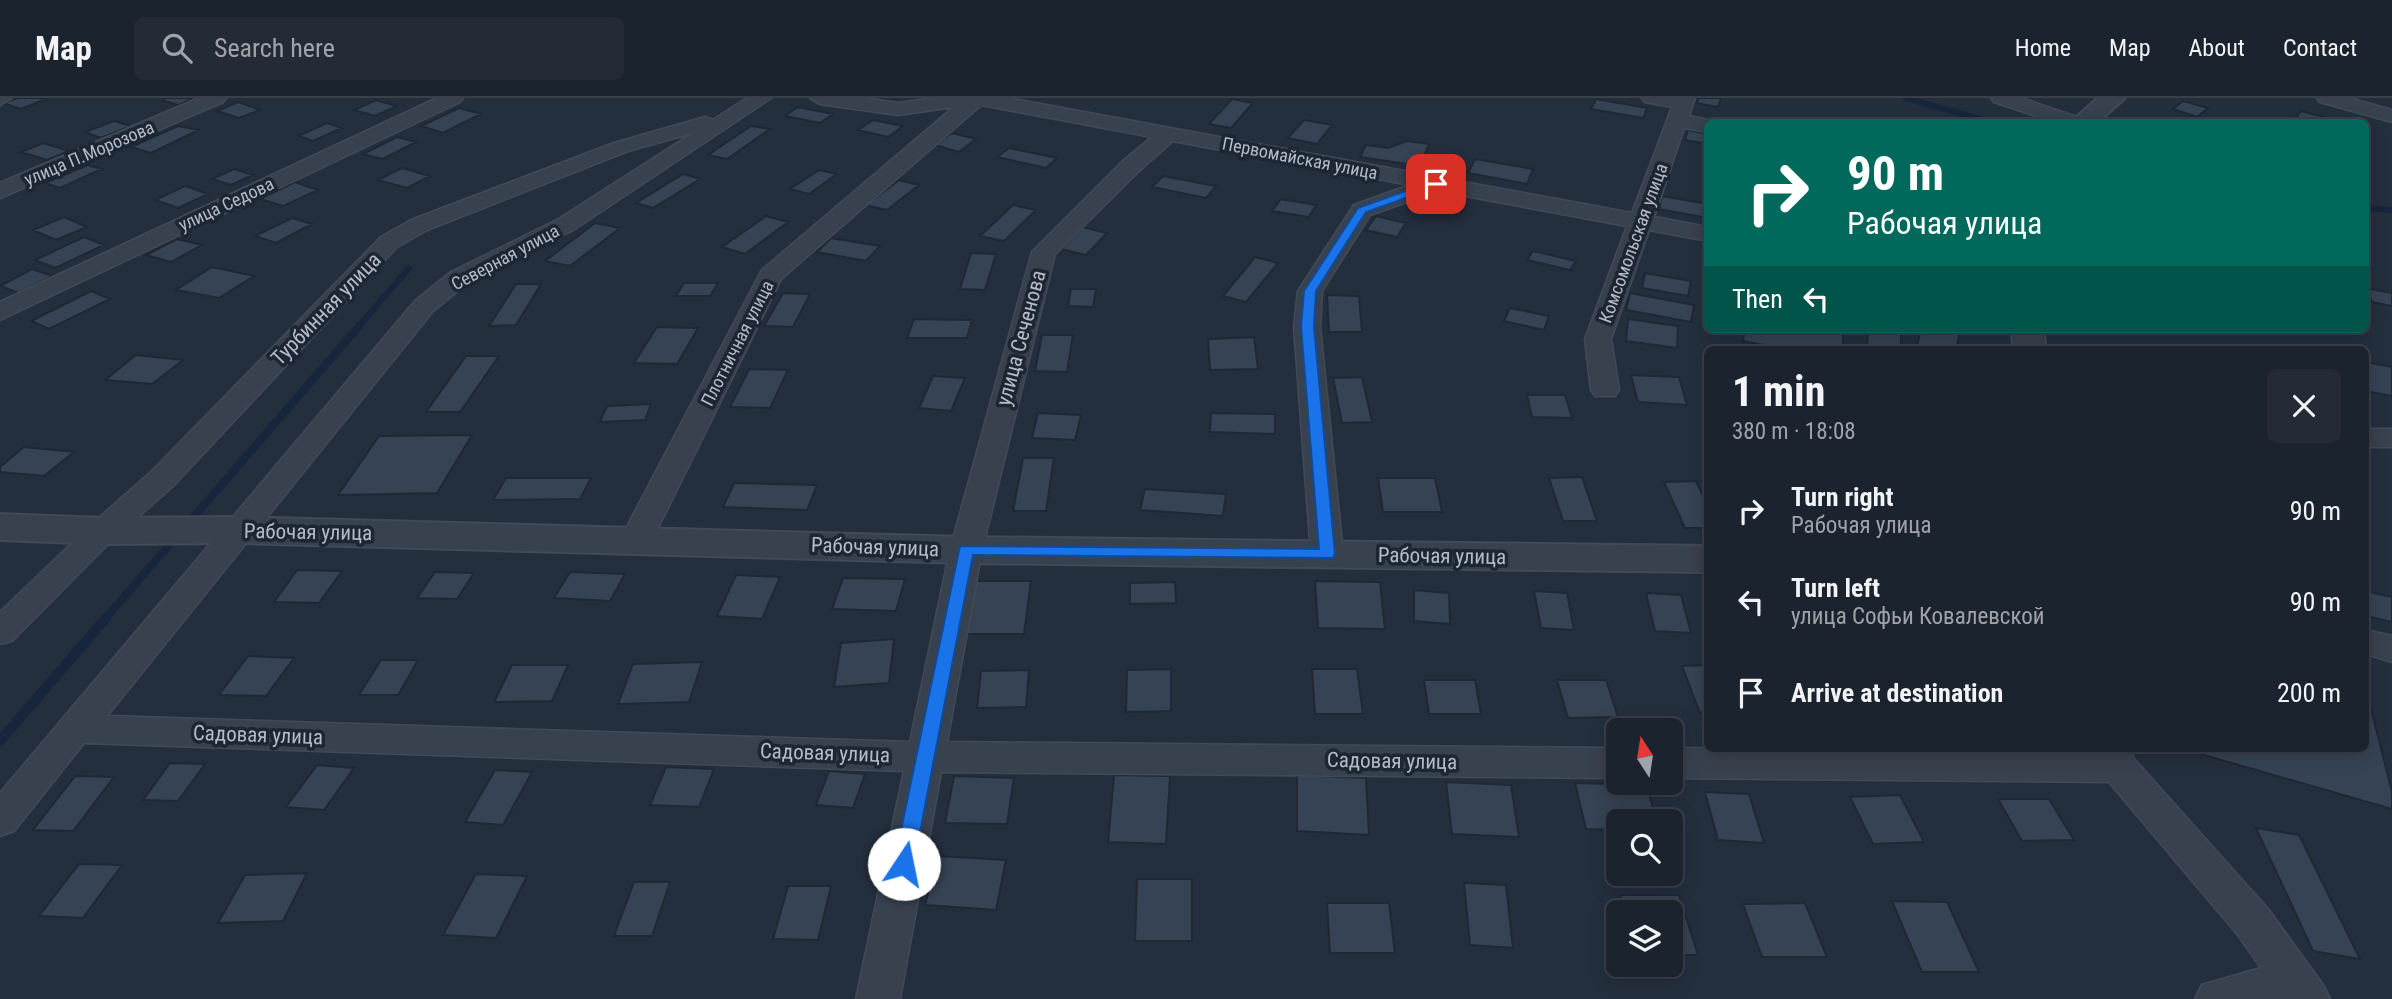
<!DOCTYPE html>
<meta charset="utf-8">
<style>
:root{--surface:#1b232e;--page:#242b36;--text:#f1f3f6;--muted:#a0a4aa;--line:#39404a}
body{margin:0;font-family:"Roboto Condensed",sans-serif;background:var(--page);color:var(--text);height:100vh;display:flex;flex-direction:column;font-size:26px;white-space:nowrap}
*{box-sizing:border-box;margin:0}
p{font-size:23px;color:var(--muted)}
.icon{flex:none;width:38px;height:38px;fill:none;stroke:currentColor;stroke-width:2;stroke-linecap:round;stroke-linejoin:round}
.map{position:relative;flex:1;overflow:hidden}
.details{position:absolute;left:1704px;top:248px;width:665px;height:406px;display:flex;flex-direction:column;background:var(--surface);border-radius:10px;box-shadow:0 4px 18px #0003,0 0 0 2px var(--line)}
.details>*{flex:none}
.top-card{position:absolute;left:1704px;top:21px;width:665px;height:214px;border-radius:10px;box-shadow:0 4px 18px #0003,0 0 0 2px var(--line);background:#00695c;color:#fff;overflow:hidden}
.needle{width:46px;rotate:348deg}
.tools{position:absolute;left:1606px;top:620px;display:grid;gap:14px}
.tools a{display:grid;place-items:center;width:77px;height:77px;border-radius:10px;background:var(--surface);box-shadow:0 4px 18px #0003,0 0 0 2px var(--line);font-size:35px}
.pin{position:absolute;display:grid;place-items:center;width:60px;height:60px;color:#fff;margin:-30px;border-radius:14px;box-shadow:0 4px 10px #0006}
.me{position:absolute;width:77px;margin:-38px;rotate:11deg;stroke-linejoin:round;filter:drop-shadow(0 0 5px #0008)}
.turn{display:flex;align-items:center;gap:24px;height:147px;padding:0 28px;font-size:32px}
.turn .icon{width:91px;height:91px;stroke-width:2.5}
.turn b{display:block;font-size:49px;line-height:60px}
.then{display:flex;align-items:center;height:66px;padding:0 28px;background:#0003;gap:14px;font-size:26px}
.round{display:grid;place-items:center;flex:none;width:74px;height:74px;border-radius:10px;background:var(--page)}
.summary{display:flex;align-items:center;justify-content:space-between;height:119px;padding:0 28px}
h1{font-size:42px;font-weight:700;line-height:52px}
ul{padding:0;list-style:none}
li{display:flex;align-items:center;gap:21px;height:91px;padding:0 28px}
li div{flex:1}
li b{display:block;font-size:26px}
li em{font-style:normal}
header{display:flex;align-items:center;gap:42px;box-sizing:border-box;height:98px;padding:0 35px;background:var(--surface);border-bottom:2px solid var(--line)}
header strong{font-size:33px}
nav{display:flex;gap:38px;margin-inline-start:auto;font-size:24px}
.search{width:490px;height:63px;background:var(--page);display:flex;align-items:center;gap:18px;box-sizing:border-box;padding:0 24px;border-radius:10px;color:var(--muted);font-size:26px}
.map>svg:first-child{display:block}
</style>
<header>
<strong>Map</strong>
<div class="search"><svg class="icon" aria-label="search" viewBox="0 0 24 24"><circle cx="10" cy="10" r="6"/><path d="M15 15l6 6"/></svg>Search here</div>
<nav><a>Home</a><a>Map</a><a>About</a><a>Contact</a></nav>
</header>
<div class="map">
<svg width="2392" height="901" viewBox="0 0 2392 901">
<rect width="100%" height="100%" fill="#242f3e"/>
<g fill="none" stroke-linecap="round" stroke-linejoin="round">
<!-- stream-far2 -->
<path stroke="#17263c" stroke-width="6" d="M1906 0 1990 24
M2366 110 2392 112
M359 228 409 170"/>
<!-- stream-far1 -->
<path stroke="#17263c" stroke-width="8" d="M186 428 360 227
M104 522 177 438"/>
<!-- stream -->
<path stroke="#17263c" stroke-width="10" d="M0 643 106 520"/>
</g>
<!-- building -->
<path fill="#364354" stroke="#1f2835" stroke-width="2" d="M18 0H48L21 11 3 5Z
M166 0H194L179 7 161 2Z
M1699 0H1721L1718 9 1696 5Z
M1232 1 1253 5 1231 30 1209 26Z
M1596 1 1647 10 1643 20 1591 11Z
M376 2 397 8 375 18 354 12Z
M2183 3 2208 10 2197 19 2173 11Z
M238 4 260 12 239 20 217 13Z
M798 9 833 16 820 25 785 18Z
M459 10 481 16 443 35 421 28Z
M2301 13 2344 24H2315L2296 19Z
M873 22 903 28 888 39 858 32Z
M1304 22 1332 27 1317 46 1288 40Z
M114 23 131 28 101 40 85 34Z
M327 25 342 30 313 43 298 38Z
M178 28 199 32 151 55 131 49Z
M751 28 770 31 727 61 708 57Z
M1688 32 1708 36V46L1685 42Z
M952 35 976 41 959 54 935 47Z
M397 39 416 44 383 61 363 56Z
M1407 43 1429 46 1420 68 1360 59 1366 47 1388 50Z
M43 45 69 53 47 62 21 54Z
M1009 50 1057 60 1046 70 997 59Z
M1475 61 1533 71 1527 86 1468 75Z
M88 67 102 71 60 90 45 85Z
M402 70 430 78 407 90 378 82Z
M234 71 253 77 231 87 212 81Z
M819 72 837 76 809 96 790 91Z
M683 76 700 81 653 110 636 105Z
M1163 78 1216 88 1206 100 1152 89Z
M899 82 919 87 887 112 866 107Z
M295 84 318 92 283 108 260 101Z
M185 88 208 96 178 110 155 102Z
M1662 98 1708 106V120L1658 111Z
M1281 101 1316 107 1309 119 1272 113Z
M1013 107 1036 112 1004 143 980 138Z
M766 118 788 124 745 156 722 149Z
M1376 118 1406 125 1397 139 1366 132Z
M64 119 87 129 56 142 33 132Z
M292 120 312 126 276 145 255 138Z
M595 125 620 130 570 168 545 163Z
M1083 129 1107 135 1086 157 1061 151Z
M84 139 104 147 55 170 35 162Z
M831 140 880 148 866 163 817 154Z
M177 141 202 147 171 164 146 157Z
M1533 153 1576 163 1570 172 1527 162Z
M971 155 996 156 985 192 960 191Z
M1255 159 1278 165 1246 204 1223 198Z
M212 169 254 178 219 200 176 192Z
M32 171 53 178 19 195 0 188Z
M1645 175 1691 183 1688 198 1642 190Z
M684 185H718L710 198H676Z
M516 186H541L516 227 489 228Z
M2366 190 2392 195V208L2372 204Z
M1071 191H1096L1093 209 1068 208Z
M91 193 110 201 49 231 31 223Z
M783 195 810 196 793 229 764 228Z
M1630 195 1694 207 1691 224 1626 212Z
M1327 197 1359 198 1362 234H1329Z
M1510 210 1549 218 1544 232 1504 223Z
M914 221 972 222 967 240H907Z
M1628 221 1678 228 1677 250 1626 243Z
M657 229 698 230 677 266 634 265Z
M1745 231H1843V252H1789L1743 243Z
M1868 231H1901V252L1867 250Z
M1921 231 1960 233 1956 252H1916Z
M1042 237H1073L1067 274 1035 273Z
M1254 239 1258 271 1210 272 1208 241Z
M136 257 183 262 152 286 105 282Z
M466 258H499L460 314H426Z
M2366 264 2392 269V298L2366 293Z
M749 271 788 272 770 310 730 309Z
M1631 277 1679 279 1687 307 1638 304Z
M933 278 965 280 951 313 919 310Z
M1362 279 1372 324 1342 325 1333 280Z
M1527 297H1565L1572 320 1532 319Z
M651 306 645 322 600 324 607 308Z
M1038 315 1081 317 1075 342 1032 340Z
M1211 315 1275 316V336L1210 334Z
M472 337 437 395 338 397 379 338Z
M24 349 74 354 44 378 0 374V369Z
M1023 360H1054L1046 413H1013Z
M1582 379 1597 423H1563L1549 380Z
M506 380H591L580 401 493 402Z
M1378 380H1435L1442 414H1383Z
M1696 383 1708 408V430H1685L1664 384Z
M734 385 817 387 807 412 723 409Z
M1145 391 1226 396 1223 418 1140 412Z
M297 472 342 473 319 505 274 504Z
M435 474 474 475 457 501 417 500Z
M570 474 625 476 610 503 554 500Z
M736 477 780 479 762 521 717 518Z
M843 480 905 481 896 513 832 511Z
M974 483H1031L1024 536H965Z
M1315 483 1380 484 1385 531 1318 530Z
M1175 484 1176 505 1130 506V485Z
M1414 492 1449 495 1450 526 1414 523Z
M1534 493 1567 495 1574 532 1541 530Z
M2366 493 2392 499V524L2366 518Z
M1646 495 1681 497 1691 535 1655 533Z
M894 541 889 585 834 589 841 545Z
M248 558 294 560 266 598 219 597Z
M381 562H418L398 597H359Z
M702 564 689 604 618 606 633 566Z
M512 567H568L552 603 494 604Z
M1708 567V614L1700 615 1682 568Z
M1171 571V613L1126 614 1127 572Z
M1312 571H1357L1363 616H1315Z
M1029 572 1026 609 977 610 981 573Z
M1424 582H1475L1481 616H1429Z
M1557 582H1606L1618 619 1568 620Z
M2366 591 2392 694V711L2183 651H2366Z
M170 665 205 666 178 703 143 702Z
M317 667 354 670 324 712 286 709Z
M666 669 714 671 699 709 650 707Z
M495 672 532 674 503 727 465 724Z
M829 673 865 676 853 710 816 707Z
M1114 677 1170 678 1166 746 1108 744Z
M1297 677 1366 680 1369 737 1297 733Z
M75 678 114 679 73 733 33 732Z
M954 678 1014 680 1007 726 945 725Z
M1446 684 1511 687 1519 739 1452 736Z
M1575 685 1647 687 1656 723H1619V732L1586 731Z
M1705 694 1749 696 1764 745 1718 742Z
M1900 697 1924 744 1873 746 1850 699Z
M1998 701H2049L2074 742 2022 743Z
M2256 730 2299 737 2360 861 2313 853Z
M938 758 1006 762 996 812 925 807Z
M79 766 122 767 83 820 39 818Z
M307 775 283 823 218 825 245 777Z
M476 776 527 778 496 840 443 837Z
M1137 781H1192V843H1135Z
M634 784H670L652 838H614Z
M1464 785 1506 787 1513 850 1470 847Z
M788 788H831L818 842 773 841Z
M1620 797H1679L1698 857H1671V814H1625Z
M1892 803 1947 804 1979 874H1922Z
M1327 805H1389L1395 855H1330Z
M1805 805 1827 859H1762L1743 806Z"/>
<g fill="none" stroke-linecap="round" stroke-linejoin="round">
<!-- minor casing -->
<g stroke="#414a57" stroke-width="3">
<path id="minor" d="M0 0H12L0 7Z
M199 0H226L223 4 0 100V85Z
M437 0H463L460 4 0 222V204Z
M747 0H771L573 132 469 184 433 213 107 618 910 644 950 452 1032 154 1123 63 1152 39 981 7 781 181 652 442 647 449 636 453 625 449 620 442 762 172 954 9 898 17 820 6 810 0H863L898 5 934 0H1008L1632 115 1672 9 1645 4 1642 0H1695L1689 18 1716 24H1708V34L1684 30 1654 119 1708 129V143L1649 132 1611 241 1619 292 1615 298H1595L1591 292 1585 241 1627 128 1438 93 1370 117 1322 193 1320 229 1343 456 1338 464 1327 467 1316 464 1311 456 1294 229 1298 193 1354 107 1410 87 1173 43 1139 73 1055 156 982 452 947 644 1619 650V680L941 674 900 901H856L904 673 84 645 14 733 0 738V695L415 203 451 174 557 122 693 35 628 53 427 132 397 149 173 388 114 440 12 543 0 546V514L92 426 151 374 381 139 411 122 614 45 705 19 713 22Z
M1991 0H2021L2080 20 2083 24H2054L1994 4Z
M2317 0H2349L2392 12V24L2320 4Z
M2366 331H2392V349H2366Z
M2366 532 2392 538V564L2366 556Z
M1671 650 2094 654V651H2130L2134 661 2268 811 2323 887 2330 901H2195L2202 887 2261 870 2238 837 2109 684 1671 680Z"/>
</g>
<!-- tertiary casing -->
<g stroke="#414a57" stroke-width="4">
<path id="tertiary" d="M2098 0H2125L2098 24H2071Z
M2011 231H2043L2046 252H2014Z
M0 416 103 420 239 419 966 439 1708 448V474L966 465 239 445 103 446 0 442Z"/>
</g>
<!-- minor -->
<use href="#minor" fill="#38414e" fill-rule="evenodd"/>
<!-- tertiary -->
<use href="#tertiary" fill="#38414e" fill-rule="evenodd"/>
</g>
<!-- route -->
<path fill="#1a73e8" stroke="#114b97" stroke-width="2" d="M1436 82 1442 86 1440 88 1366 114 1316 193 1314 229 1335 456 1333 460 973 457 914 766 911 772 904 775 897 772 894 766 960 448 1319 451 1301 229 1304 193 1358 110Z"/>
<g text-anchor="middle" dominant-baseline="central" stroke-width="7" stroke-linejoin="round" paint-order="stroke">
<!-- far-street labels -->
<g font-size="18" fill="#b4bcc9" stroke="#1d2633">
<text transform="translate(89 55) rotate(-23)">улица П.Морозова</text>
<text transform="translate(1300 60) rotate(11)">Первомайская улица</text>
<text transform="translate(226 106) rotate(-25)">улица Седова</text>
<text transform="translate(1633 145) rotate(-70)">Комсомольская улица</text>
<text transform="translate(505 159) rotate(-28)">Северная улица</text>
<text transform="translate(737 245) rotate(-63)">Плотничная улица</text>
</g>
<!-- street labels -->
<g font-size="21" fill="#b4bcc9" stroke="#1d2633">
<text transform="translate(326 211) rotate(-46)">Турбинная улица</text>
<text transform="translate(1021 240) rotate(-75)">улица Сеченова</text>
<text transform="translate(308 434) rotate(1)">Рабочая улица</text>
<text transform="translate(875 449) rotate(2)">Рабочая улица</text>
<text transform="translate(1442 458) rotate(1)">Рабочая улица</text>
<text transform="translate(258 637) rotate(2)">Садовая улица</text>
<text transform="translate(825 655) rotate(2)">Садовая улица</text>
<text transform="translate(1392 663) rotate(1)">Садовая улица</text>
</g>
</g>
</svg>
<div class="tools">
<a><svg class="needle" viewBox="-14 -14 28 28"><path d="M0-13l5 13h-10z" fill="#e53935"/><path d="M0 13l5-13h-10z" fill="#a0a4aa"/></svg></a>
<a><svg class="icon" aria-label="search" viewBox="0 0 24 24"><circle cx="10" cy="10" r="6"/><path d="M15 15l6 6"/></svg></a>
<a><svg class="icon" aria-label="layers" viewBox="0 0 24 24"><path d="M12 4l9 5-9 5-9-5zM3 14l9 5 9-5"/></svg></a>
</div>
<div class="pin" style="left:1436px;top:86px;background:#d93025"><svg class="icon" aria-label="arrive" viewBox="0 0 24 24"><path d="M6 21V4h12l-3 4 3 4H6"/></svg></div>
<svg class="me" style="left:904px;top:766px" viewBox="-20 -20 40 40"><circle r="19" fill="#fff"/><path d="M0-13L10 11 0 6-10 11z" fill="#1a73e8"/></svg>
<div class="top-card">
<div class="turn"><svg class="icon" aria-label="right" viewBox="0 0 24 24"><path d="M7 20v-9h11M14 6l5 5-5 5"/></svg><div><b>90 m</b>Рабочая улица</div></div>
<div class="then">Then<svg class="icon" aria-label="left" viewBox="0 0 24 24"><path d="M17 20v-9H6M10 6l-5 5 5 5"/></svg></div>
</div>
<section class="details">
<div class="summary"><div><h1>1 min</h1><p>380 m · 18:08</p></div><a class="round"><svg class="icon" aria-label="close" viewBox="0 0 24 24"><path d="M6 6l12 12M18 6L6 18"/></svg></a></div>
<ul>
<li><svg class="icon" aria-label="right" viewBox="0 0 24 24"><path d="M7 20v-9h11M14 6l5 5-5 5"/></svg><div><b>Turn right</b><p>Рабочая улица</p></div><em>90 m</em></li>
<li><svg class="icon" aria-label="left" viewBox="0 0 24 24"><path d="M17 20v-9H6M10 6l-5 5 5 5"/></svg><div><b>Turn left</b><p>улица Софьи Ковалевской</p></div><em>90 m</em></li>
<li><svg class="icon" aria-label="arrive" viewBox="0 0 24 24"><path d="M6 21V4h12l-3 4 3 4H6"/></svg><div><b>Arrive at destination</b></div><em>200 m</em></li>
</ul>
</section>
</div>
